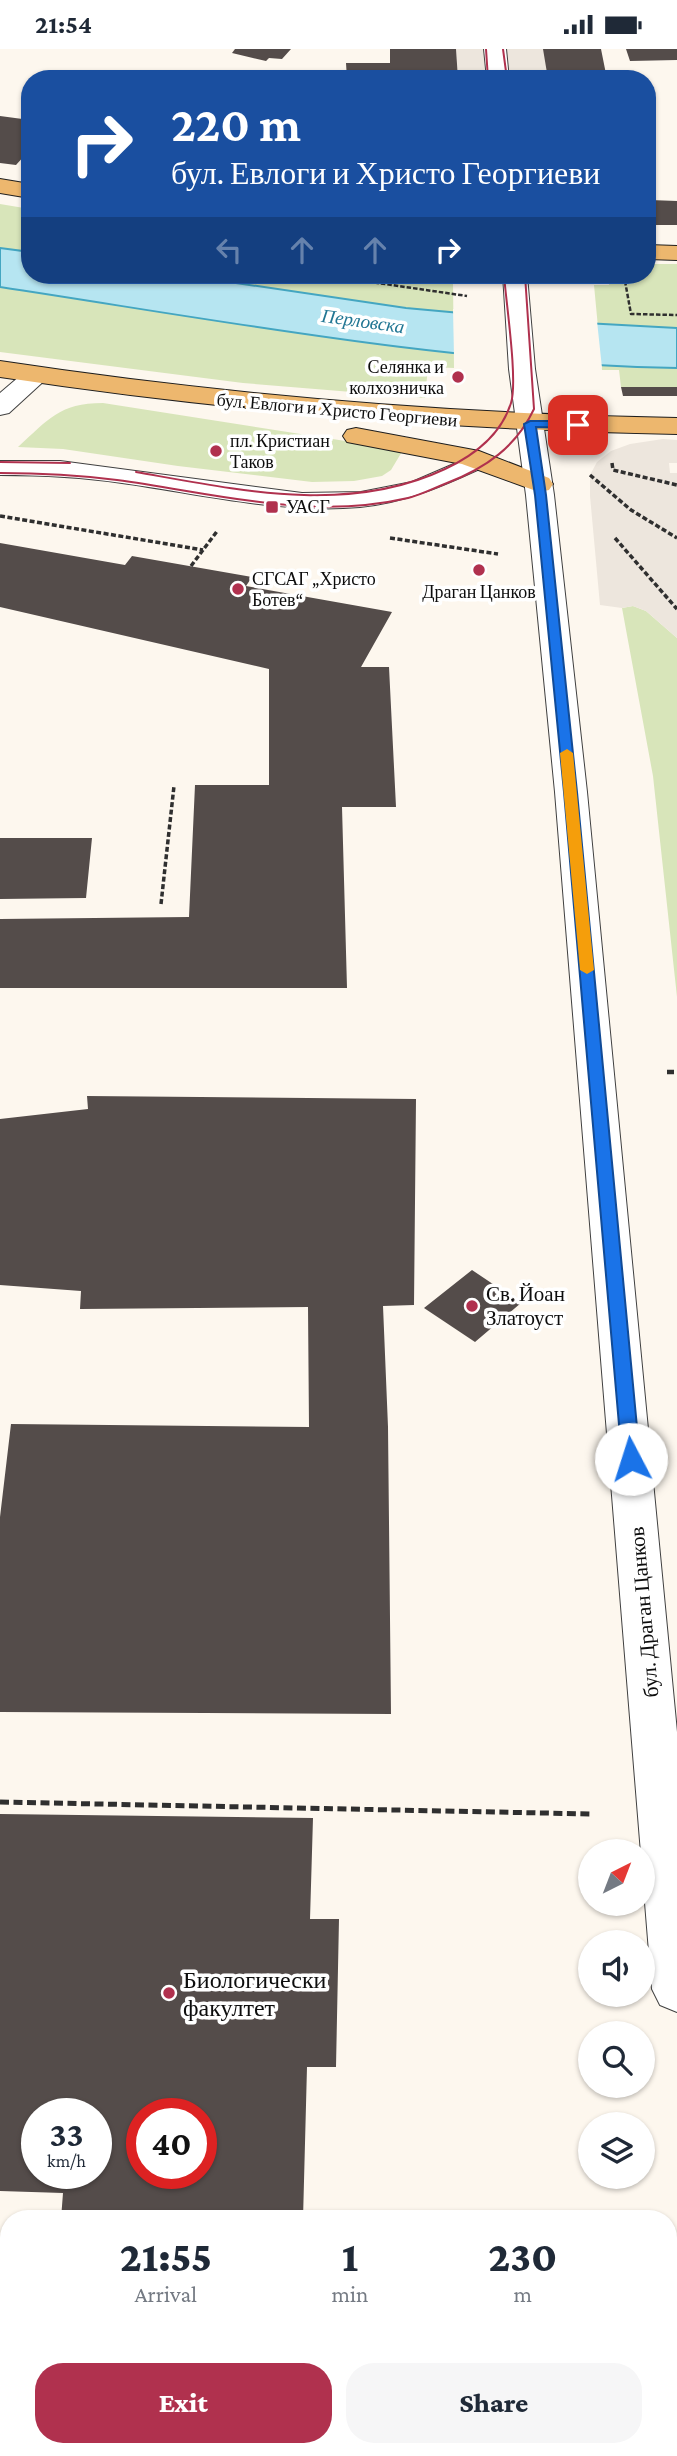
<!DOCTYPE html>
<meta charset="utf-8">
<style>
:root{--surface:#fff;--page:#f6f6f7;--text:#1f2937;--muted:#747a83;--accent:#b0314e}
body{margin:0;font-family:"Crimson Pro",serif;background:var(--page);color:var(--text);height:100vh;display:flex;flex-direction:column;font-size:26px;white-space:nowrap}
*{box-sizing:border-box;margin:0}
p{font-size:23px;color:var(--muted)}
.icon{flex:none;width:38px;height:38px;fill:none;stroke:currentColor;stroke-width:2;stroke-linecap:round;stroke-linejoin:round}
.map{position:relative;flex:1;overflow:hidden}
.details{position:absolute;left:0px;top:2161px;width:677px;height:247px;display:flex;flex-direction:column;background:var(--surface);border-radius:28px 28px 0 0;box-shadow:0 2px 5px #0004}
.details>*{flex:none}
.banner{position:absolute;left:21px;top:21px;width:635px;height:214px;border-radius:28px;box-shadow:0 2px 5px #0004;background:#1a4fa0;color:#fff;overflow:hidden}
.needle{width:46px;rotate:42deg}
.fabs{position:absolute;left:578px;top:1790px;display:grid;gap:14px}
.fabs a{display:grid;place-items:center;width:77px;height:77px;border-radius:50%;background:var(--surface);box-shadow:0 2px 5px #0004;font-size:35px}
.speed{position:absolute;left:21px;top:2049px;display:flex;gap:14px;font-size:35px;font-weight:700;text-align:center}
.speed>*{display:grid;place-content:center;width:91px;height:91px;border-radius:50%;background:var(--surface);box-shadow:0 2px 5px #0004;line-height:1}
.speed small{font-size:18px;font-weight:400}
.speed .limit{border:10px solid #d22;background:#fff;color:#111}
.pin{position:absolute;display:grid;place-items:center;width:60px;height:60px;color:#fff;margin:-30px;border-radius:14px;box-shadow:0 4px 10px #0006}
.me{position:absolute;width:77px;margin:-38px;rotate:355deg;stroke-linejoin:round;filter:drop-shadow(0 0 5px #0008)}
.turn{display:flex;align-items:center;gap:24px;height:147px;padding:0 35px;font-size:32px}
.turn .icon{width:91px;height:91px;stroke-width:2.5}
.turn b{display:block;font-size:49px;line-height:60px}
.lanes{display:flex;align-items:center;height:66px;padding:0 35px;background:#0003;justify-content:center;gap:35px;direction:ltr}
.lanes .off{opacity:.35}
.eta{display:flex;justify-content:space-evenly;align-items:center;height:119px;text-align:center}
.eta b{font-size:42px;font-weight:800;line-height:49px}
.button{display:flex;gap:14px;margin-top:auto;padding:14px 35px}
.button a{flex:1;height:80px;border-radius:28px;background:var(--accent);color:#fff;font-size:28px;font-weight:800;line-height:80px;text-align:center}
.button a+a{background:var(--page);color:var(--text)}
.status{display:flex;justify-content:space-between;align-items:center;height:49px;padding:0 35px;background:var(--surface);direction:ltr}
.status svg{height:19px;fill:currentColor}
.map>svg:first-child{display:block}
</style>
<div class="status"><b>21:54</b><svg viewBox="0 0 49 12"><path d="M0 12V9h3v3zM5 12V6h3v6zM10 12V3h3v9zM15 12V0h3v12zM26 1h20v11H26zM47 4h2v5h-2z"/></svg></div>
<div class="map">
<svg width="677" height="2407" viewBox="0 0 677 2407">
<rect width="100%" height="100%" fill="#fdf7ee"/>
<!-- green -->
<path fill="#d8e5ba" d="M0 155 30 160V226H436L437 233 453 234 454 319 428 318 425 349 243 334 0 303Z
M648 215H677V338H621L619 321H602L594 236H609L608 226H648Z
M103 354 403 401 391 421 382 427 354 432 312 433 178 417 63 400 18 398C48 371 59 354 103 354Z
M633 557 646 562 677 589V948L653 727 622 559Z"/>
<!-- plaza -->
<path fill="#ede6dd" d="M456 0H544L548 30H458Z
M663 390 677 391V414H669L670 424H677V589L646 562 633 557 622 559 600 556 590 447V426L597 413 611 402 630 395Z"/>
<!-- water -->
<path fill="#b6e5f1" stroke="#44a6c1" stroke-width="2" d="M0 199 30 203V226H182L406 259 548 272 677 279V319C450 315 224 272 0 238Z"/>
<!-- pier -->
<path fill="#fdf7ee" d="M453 260 597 272 602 319 454 307Z"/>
<!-- building -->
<path fill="#544c4a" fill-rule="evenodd" d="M235 0H291L282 10 269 9 266 12 232 4Z
M390 0H456L458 30H347L346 14H390Z
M543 0H601L607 30H548Z
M626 0H677V11L630 12Z
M0 67 30 71V107L25 106 16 116 0 114Z
M648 139 650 151 677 152V176H653V182H648Z
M621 338H677V347H623Z
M0 494 125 516 132 507 252 528 246 537 392 563 361 618H389L396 758H342L347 939H0V870L189 868 195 736H269V620L0 558Z
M0 789H92L86 849 0 850Z
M87 1047 416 1050 414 1256 383 1257 388 1378 391 1665 0 1663V1468L11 1375 309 1378 308 1258 80 1260 81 1242 0 1236V1070L88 1060Z
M472 1221 521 1254 475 1293 424 1259Z
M0 1765 313 1769 310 1870H339L336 2018H307L303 2170H61L63 2144 0 2142ZM37 2065H96V2124H37ZM142 2065H201V2124H142Z
M40 2399H298V2407H40Z"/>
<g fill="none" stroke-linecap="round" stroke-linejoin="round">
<!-- service casing -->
<g stroke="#404040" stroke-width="2">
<path id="service" d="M477 405 486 407 489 412 486 417C445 436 405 454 360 458 280 465 201 445 122 434 81 428 41 426 0 426V412H60L302 444 361 443 412 433Z"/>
</g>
<!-- pedestrian casing -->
<g stroke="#404040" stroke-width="2">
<path id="pedestrian" d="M484 0H506L509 30H487Z"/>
</g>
<!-- tertiary casing -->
<g stroke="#404040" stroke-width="2">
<path id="tertiary" d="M503 226H527L535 320 554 446 587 743 677 1683V1963L660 1956 652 1940 555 743 526 446 509 320Z
M36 318 45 321 49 326 45 331 9 364 0 366V344L27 321Z"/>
</g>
<!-- primary casing -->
<g stroke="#1e1e1e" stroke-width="2">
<path id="primary" d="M0 130 30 135V149L0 144Z
M648 196 677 197V211L648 210Z
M0 312C225 346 450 365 677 369V385C450 381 225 362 0 328Z
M356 379 479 402 549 429 553 435 549 441 539 443 462 415 347 393 343 387 347 381Z"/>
</g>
<!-- path-far3 -->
<path stroke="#2f2f2f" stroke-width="2.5" stroke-dasharray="4.5 2" stroke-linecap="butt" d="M323 226 467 247
M625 232 631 265 677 266"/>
<!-- path-far2 -->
<path stroke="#2f2f2f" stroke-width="3.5" stroke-dasharray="5 2.5" stroke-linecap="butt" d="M612 414 613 421 677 436
M590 426 631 461 677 489
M0 467 203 501
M390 489 498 505
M615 489 677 560
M191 517 218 481
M161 855 174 737"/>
<!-- path-far1 -->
<path stroke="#2f2f2f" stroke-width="4.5" stroke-dasharray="7 3.5" stroke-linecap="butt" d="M667 1023H677"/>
<!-- path -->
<path stroke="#2f2f2f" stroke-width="5" stroke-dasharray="9 4.5" stroke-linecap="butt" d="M0 1753 593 1765"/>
<!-- service -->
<use href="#service" fill="#fff" fill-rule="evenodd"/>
<!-- pedestrian -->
<use href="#pedestrian" fill="#fff" fill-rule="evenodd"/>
<!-- tertiary -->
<use href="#tertiary" fill="#fff" fill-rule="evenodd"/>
<!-- primary -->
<use href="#primary" fill="#edb76e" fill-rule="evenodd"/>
<!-- tram -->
<path stroke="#b0314e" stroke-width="2" d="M486 0 488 30
M503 0 507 30
M0 413 70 414
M136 423C238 441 348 466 445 420 475 406 501 386 511 354 518 332 506 253 504 226
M0 424C39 424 78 426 117 431 214 444 309 472 408 449 421 446 434 439 447 434 486 419 516 398 534 360L525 226"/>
</g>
<!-- route -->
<path fill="#1a73e8" stroke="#114b97" stroke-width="2" d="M530 372H578L583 376 578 379 536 378 546 446 577 743 640 1410 637 1415H625L622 1410 564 743 535 446 524 375Z"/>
<!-- slow -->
<path fill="#f59e0b" d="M567 700 573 704 594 921 587 925 580 921 560 704Z"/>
<!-- markers -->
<g fill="#b0314e" stroke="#fff" stroke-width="2.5">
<circle cx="458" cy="328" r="7"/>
<circle cx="216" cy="402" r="7"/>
<rect x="265" y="451" width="14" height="14" rx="3.5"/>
<circle cx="479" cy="521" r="7"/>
<circle cx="238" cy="540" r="7"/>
<circle cx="472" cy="1257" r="7"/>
<circle cx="169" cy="1944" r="7"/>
</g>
<g text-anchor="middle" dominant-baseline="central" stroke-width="7" stroke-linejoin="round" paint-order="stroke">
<!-- far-poi labels -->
<g font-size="18" fill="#0d0d0d" stroke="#fff" text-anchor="start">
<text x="444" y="318" text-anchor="end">Селянка и<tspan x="444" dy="21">колхозничка</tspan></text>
<text x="230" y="392">пл. Кристиан<tspan x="230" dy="21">Таков</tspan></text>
<text x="286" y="458">УАСГ</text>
<text x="252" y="530">СГСАГ „Христо<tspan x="252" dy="21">Ботев“</tspan></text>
<text x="479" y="543" text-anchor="middle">Драган Цанков</text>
</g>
<!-- far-street labels -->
<g font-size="18" fill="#0d0d0d" stroke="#fff">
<text transform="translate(337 361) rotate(5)">бул. Евлоги и Христо Георгиеви</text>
</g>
<!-- far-water labels -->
<g font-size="19" font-style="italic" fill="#217693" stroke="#fff">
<text transform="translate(363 272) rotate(8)">Перловска</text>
</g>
<!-- poi labels -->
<g font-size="21" fill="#0d0d0d" stroke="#fff" text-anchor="start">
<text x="486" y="1245">Св. Йоан<tspan x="486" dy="24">Златоуст</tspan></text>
</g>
<!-- street labels -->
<g font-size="21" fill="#0d0d0d" stroke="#fff">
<text transform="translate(644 1563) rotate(-95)">бул. Драган Цанков</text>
</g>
<!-- near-poi labels -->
<g font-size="24" fill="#0d0d0d" stroke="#fff" text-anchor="start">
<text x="183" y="1930">Биологически<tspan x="183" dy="28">факултет</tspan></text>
</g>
</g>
</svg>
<div class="fabs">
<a><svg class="needle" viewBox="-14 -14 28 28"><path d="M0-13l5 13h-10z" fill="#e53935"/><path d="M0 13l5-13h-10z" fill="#747a83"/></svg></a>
<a><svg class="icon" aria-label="sound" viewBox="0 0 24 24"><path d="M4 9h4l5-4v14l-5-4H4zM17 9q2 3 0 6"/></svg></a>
<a><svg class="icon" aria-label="search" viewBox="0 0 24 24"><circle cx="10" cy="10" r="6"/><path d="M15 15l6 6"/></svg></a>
<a><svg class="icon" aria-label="layers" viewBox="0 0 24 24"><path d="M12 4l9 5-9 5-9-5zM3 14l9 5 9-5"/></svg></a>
</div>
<div class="speed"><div>33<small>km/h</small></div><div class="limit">40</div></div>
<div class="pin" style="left:578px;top:376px;background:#d93025"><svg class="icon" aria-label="arrive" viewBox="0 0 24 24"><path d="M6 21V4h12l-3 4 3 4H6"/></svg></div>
<svg class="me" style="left:631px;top:1410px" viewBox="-20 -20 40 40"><circle r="19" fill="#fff"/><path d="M0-13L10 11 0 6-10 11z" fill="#1a73e8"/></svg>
<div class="banner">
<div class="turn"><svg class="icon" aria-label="right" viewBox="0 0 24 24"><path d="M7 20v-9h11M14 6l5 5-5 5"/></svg><div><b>220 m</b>бул. Евлоги и Христо Георгиеви</div></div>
<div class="lanes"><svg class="icon off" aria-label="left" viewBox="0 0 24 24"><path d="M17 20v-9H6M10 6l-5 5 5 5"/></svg><svg class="icon off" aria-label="ahead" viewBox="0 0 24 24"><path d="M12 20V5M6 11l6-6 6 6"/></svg><svg class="icon off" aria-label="ahead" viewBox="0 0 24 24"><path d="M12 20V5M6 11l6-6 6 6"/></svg><svg class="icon" aria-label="right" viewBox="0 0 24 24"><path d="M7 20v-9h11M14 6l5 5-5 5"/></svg></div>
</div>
<section class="details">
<div class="eta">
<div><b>21:55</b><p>Arrival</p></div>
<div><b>1</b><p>min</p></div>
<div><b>230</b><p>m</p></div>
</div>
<div class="button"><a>Exit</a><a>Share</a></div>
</section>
</div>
